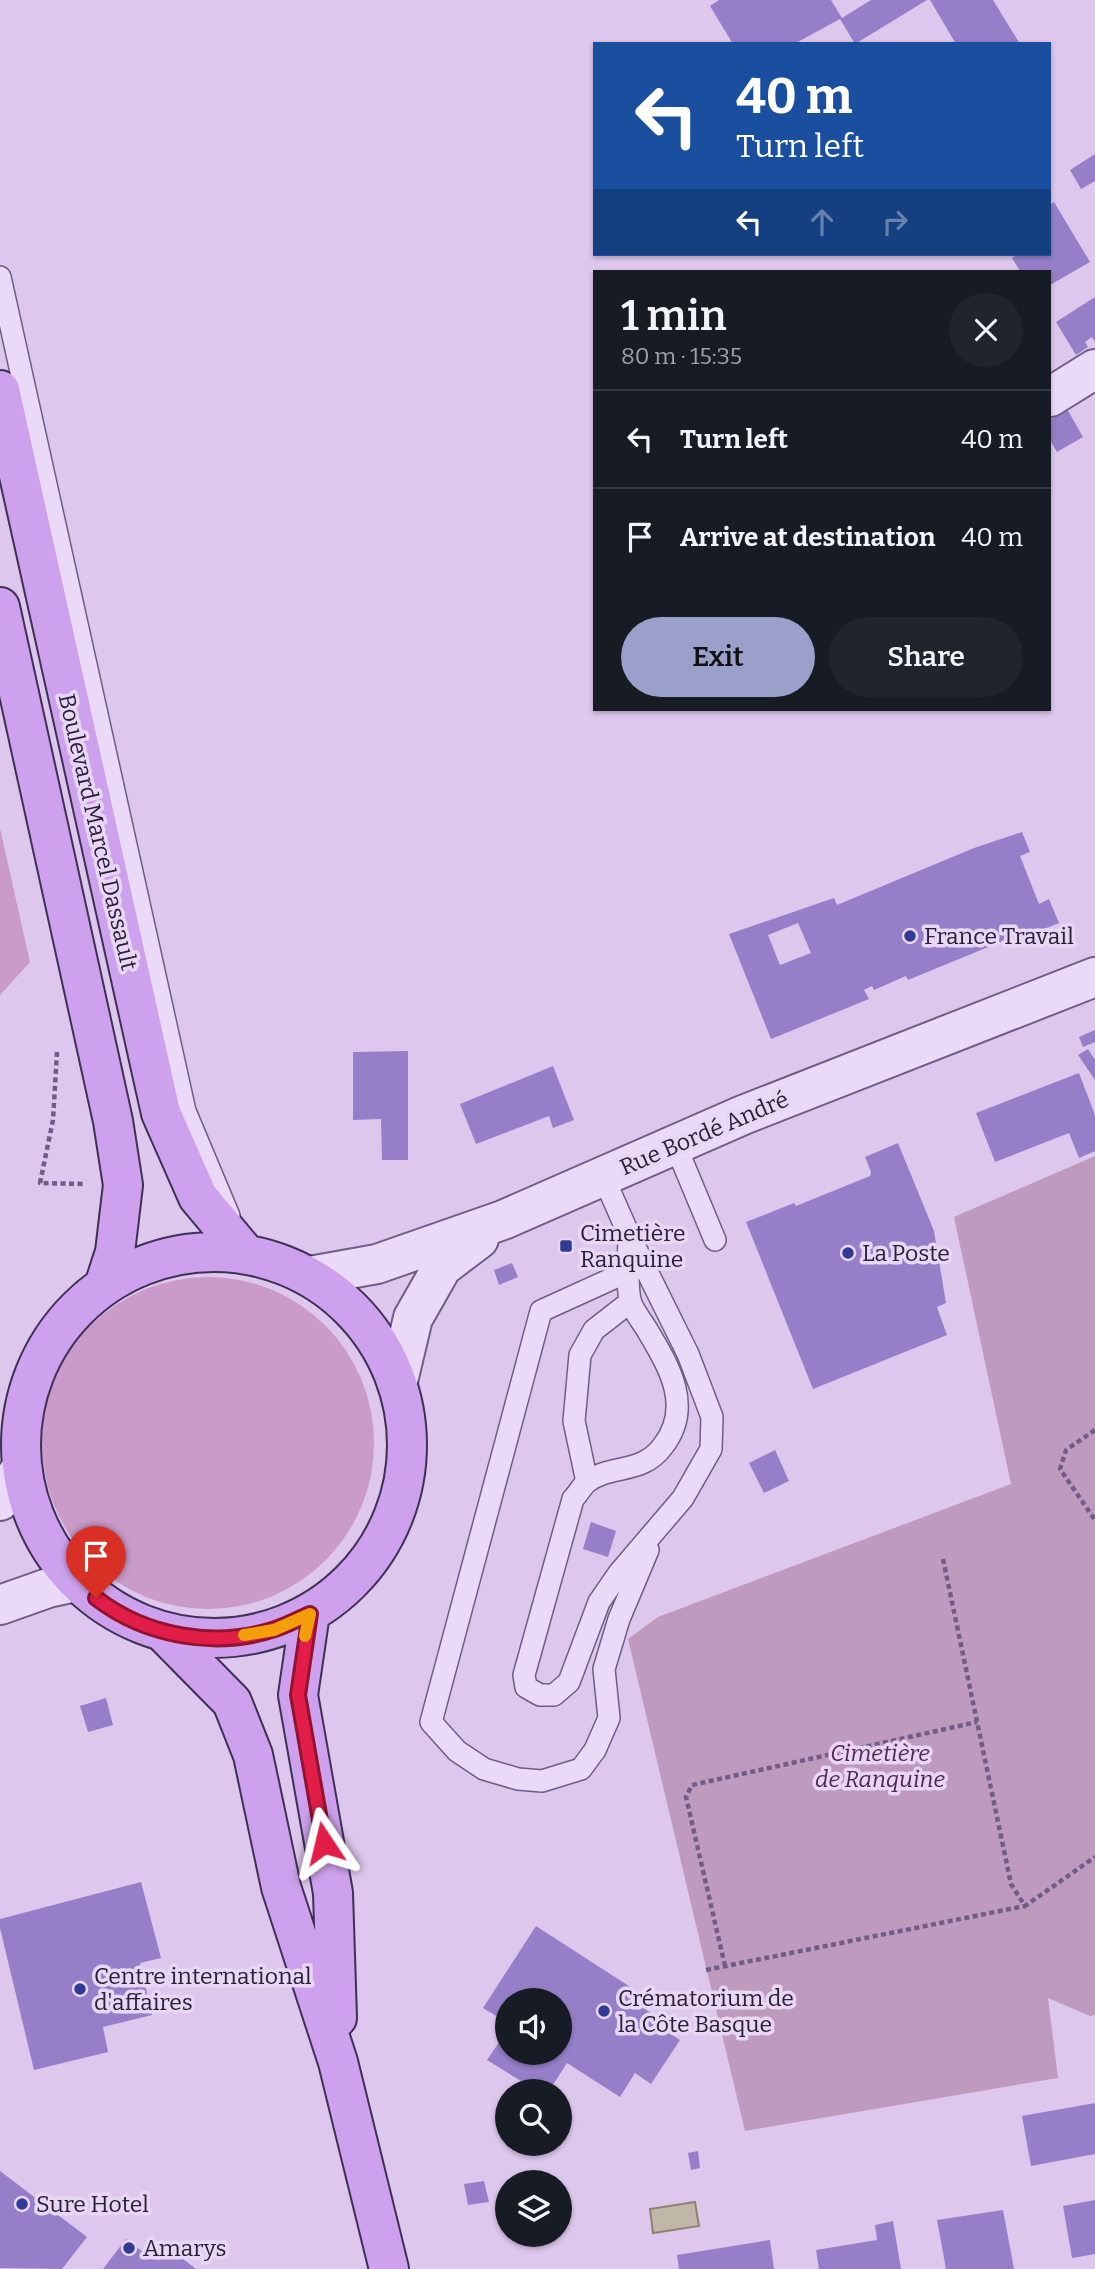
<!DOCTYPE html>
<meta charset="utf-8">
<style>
:root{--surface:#171b24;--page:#20242c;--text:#f1f3f6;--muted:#9ea1a6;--line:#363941;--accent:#9aa0c9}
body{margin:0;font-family:Bitter,serif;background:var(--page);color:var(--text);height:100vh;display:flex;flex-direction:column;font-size:26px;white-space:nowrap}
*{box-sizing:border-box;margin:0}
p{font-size:23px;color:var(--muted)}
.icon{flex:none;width:38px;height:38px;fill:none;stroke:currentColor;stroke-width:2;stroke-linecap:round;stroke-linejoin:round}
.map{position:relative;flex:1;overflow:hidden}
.side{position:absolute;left:593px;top:270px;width:458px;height:441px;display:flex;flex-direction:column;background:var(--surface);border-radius:0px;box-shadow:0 2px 5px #0004}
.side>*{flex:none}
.guide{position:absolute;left:593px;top:42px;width:458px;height:214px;border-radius:0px;box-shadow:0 2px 5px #0004;background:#1a4fa0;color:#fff;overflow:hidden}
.controls{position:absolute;left:495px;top:1988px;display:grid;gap:14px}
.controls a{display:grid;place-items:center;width:77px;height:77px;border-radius:50%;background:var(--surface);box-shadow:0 2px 5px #0004;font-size:35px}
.pin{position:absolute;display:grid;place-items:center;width:60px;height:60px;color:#fff;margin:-72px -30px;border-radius:50% 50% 50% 0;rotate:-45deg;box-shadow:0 0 7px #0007}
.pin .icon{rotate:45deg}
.me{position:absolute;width:77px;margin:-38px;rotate:350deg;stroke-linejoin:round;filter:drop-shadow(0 0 5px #0008)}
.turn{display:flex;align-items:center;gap:24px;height:147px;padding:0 28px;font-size:32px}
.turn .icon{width:91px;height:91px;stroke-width:2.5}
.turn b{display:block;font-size:49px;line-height:60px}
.lanes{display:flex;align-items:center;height:66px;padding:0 28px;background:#0003;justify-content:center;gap:35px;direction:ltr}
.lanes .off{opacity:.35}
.round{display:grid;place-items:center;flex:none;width:74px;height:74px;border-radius:37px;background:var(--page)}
.head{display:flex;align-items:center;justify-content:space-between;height:119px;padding:0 28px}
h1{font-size:42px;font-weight:600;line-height:52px}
.cta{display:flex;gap:14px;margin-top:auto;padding:14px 28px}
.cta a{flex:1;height:80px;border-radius:42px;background:var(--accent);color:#111;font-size:28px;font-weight:600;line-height:80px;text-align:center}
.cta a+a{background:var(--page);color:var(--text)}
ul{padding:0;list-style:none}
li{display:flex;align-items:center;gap:21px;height:98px;padding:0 28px;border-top:2px solid var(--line)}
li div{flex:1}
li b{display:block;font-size:26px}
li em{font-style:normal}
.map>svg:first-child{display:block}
</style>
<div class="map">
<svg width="1095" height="2269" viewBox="0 0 1095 2269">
<rect width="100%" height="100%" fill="#ddc7ec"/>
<!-- green -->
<path fill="#ca9bc9" d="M0 828 30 962 0 995Z
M42 1443a166 166 0 1 1 332 0a166 166 0 1 1-332 0Z"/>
<!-- cemetery -->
<path fill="#bf9abf" d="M1095 1156V2015L1090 2016 1048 1998 1058 2078 745 2131 628 1639 658 1617 1011 1484 954 1217Z"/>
<!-- water -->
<path fill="#c0b7a8" stroke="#8e836f" stroke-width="2" d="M695 2202 699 2226 653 2233 650 2209Z"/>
<!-- building -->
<path fill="#967fc8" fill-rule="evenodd" d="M719 0H831L842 18 871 0H927L855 44 840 19 794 44H733L710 6Z
M930 0H993L1020 44H956Z
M1095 154V181L1081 189 1070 170Z
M1054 202 1090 262 1050 285V271H1020L1012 258 1019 254H1050V205Z
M1095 297V342L1092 337 1085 342 1088 347 1076 355 1056 322Z
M1067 409 1083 437 1057 452 1050 440V420Z
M1022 832 1030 852 1020 856 1039 904 1049 899 1059 923 1026 936 1025 932 908 980 906 976 874 990 872 986 864 990 869 999 771 1039 729 934 834 898 837 905 974 848ZM798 923 811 953 780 965 768 935Z
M1095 1030V1042L1083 1047 1079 1037Z
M1088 1049 1095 1060V1080L1078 1055Z
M408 1051V1160H382L381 1119 353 1120V1052Z
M553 1066 574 1120 553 1128 549 1116 476 1144 460 1104Z
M1079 1073 1095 1115V1151L1079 1158 1069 1133 995 1162 976 1113Z
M898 1143 934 1231 946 1303 937 1307 947 1335 813 1389 746 1222 794 1203 796 1206 870 1176 871 1172 865 1157Z
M512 1263 518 1277 499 1285 494 1270Z
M775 1450 789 1481 764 1493 749 1463Z
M591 1522 616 1531 608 1557 583 1549Z
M106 1698 113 1725 88 1732 80 1706Z
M141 1882 161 1958 140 1963 152 2015 103 2027 108 2052 34 2070 0 1928V1919Z
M536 1926 635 1990 630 1999 654 2015 651 2021 680 2040 651 2084 635 2073 620 2097 567 2063 549 2091H537L487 2060 508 2029V2053H560V2000H508V2023L483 2008Z
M1095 2103V2154L1031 2166 1022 2116Z
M698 2151 700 2168 691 2170 688 2153Z
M0 2171 87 2237 62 2269 0 2268Z
M484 2181 489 2202 468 2205 464 2184Z
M1095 2200V2254L1072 2258 1063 2206Z
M1003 2210 1014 2269H946L937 2220Z
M893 2221 901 2269H819L816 2250 877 2240 875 2225Z
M126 2239 148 2256 160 2241 196 2269H103Z
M770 2240 774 2269H679L677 2255Z"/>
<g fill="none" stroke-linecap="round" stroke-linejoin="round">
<!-- lane casing -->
<g stroke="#6f5d87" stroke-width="24">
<path id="lane" d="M0 277 185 1111 229 1216
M675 1144 715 1240
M603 1176 629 1235 688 1354 712 1417 711 1449 683 1498 619 1573 599 1602 569 1682 554 1695H540L526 1687 524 1675 573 1499C578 1494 582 1486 587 1482 610 1464 642 1475 663 1446 694 1406 668 1365 646 1328 641 1320 632 1309 630 1300 626 1280 629 1256 629 1235
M629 1271 541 1311 431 1722 457 1751 484 1769 518 1779 542 1781 581 1769 595 1750 609 1718 604 1669 619 1619 648 1550
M587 1482 574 1421 580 1355 594 1330 630 1302"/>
</g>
<!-- street casing -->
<g stroke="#6f5d87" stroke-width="42">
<path id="street" d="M1050 397 1095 369
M310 1276 377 1264 503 1220 743 1115 1095 977
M398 1381 413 1318 442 1267 479 1239
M0 1501 21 1468
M0 1605 48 1588 76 1582"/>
</g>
<!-- primary casing -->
<g stroke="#3e3155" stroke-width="42">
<path id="primary" d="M0 390 161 1113 198 1197 245 1253
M0 607 113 1121 123 1185 115 1252 104 1286
M21 1445a193 193 0 1 1 386 0a193 193 0 1 1-386 0Z
M310 1613 298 1695 333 1893 337 2018
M164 1633 232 1702 253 1755 281 1887 338 2062 389 2269"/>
</g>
<!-- path -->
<path stroke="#6f5d87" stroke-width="4.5" stroke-dasharray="5 3.5" stroke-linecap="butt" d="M57 1052 53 1120 40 1183 85 1184
M1095 1430 1066 1450 1060 1469 1095 1520
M943 1559 1011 1884 1025 1906 1095 1857
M725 1966 686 1797 692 1785 977 1722
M706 1970 1025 1906"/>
<!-- lane -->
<use href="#lane" stroke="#ebdaf7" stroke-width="21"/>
<!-- street -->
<use href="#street" stroke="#ebdaf7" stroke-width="38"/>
<!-- primary -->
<use href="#primary" stroke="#cda1ed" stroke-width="38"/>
</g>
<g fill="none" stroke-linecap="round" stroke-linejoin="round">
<!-- route casing -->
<g stroke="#92132f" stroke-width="18">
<path id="route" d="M96 1598C145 1636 215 1649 275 1629 287 1625 298 1619 310 1614L298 1695 324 1843"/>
</g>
<!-- route -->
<use href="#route" stroke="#e11d48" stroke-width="12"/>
<!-- slow -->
<path stroke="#f59e0b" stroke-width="12" d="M244 1635 274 1630 310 1614 305 1636"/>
</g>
<!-- markers -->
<g fill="#303b93" stroke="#e8d6f4" stroke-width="2.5">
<circle cx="910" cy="936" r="7"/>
<rect x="559" y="1239" width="14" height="14" rx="3.5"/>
<circle cx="848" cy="1253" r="7"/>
<circle cx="80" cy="1989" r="7"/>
<circle cx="604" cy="2011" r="7"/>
<circle cx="22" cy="2204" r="7"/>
<circle cx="129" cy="2248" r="7"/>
</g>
<g text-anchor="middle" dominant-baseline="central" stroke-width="7" stroke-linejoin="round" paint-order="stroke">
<!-- street labels -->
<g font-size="23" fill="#292038" stroke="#e8d6f4">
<text transform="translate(98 832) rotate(77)">Boulevard Marcel Dassault</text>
<text transform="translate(704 1133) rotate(-23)">Rue Bordé André</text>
</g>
<!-- poi labels -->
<g font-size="23" fill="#292038" stroke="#e8d6f4" text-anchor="start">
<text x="924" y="936">France Travail</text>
<text x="580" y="1233">Cimetière<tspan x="580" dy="26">Ranquine</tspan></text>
<text x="862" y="1253">La Poste</text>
<text x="94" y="1976">Centre international<tspan x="94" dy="26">d'affaires</tspan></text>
<text x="618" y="1998">Crématorium de<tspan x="618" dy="26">la Côte Basque</tspan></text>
<text x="36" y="2204">Sure Hotel</text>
<text x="143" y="2248">Amarys</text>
</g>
<!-- park labels -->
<g font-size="23" font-style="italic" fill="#53284d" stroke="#e8d6f4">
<text x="880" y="1753">Cimetière<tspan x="880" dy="26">de Ranquine</tspan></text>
</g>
</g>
</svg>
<div class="controls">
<a><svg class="icon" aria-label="sound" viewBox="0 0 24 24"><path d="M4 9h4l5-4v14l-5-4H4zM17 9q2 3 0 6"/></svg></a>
<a><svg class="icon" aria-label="search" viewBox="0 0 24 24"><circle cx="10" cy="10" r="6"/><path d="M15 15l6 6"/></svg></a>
<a><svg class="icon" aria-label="layers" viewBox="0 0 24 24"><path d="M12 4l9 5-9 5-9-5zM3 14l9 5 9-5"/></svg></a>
</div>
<div class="pin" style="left:96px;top:1598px;background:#d93025"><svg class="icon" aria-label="arrive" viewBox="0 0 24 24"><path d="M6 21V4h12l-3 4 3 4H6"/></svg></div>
<svg class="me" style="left:324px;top:1843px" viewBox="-20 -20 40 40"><path d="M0-17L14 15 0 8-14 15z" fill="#e11d48" stroke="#fff" stroke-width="4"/></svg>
<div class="guide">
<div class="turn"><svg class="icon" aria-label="left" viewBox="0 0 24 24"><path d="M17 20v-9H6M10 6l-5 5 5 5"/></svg><div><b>40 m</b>Turn left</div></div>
<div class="lanes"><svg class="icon" aria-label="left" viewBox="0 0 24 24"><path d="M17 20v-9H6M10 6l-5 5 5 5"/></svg><svg class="icon off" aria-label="ahead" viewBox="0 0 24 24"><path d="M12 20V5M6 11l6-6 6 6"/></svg><svg class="icon off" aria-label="right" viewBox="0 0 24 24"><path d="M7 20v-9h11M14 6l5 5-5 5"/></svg></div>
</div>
<section class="side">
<div class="head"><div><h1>1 min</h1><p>80 m · 15:35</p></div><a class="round"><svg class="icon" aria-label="close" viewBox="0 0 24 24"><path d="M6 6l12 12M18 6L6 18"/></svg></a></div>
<ul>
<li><svg class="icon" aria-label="left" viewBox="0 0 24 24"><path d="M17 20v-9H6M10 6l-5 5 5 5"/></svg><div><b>Turn left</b></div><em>40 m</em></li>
<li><svg class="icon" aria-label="arrive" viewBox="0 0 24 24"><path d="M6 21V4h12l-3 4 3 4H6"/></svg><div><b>Arrive at destination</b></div><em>40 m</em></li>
</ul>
<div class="cta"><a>Exit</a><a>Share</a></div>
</section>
</div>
